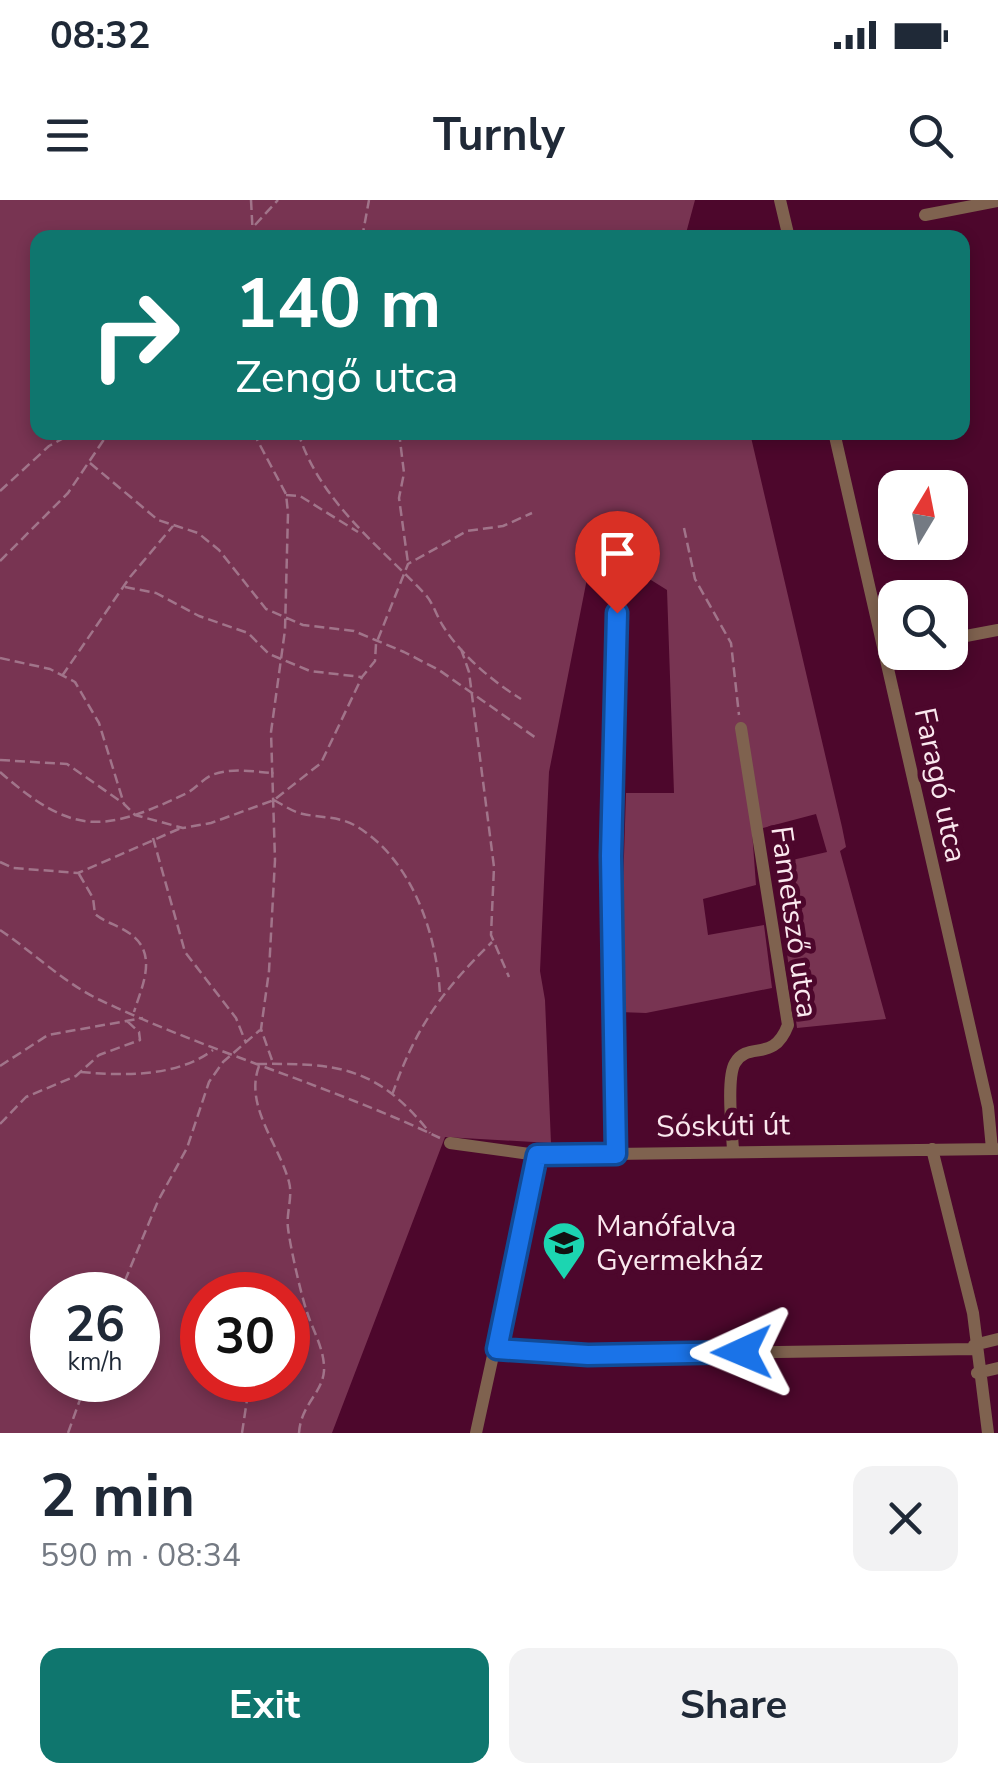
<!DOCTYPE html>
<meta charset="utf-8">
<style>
:root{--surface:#fff;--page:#f2f2f3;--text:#1f2937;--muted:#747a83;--accent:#0f766e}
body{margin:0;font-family:"Nunito Sans",sans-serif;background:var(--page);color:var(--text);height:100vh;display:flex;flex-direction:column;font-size:38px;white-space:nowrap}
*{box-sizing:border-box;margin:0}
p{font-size:32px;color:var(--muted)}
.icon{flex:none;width:55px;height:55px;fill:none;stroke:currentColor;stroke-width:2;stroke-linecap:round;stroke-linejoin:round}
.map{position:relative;height:1233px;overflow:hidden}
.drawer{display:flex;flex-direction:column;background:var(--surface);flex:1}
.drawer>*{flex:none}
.banner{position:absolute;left:30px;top:30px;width:940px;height:210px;border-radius:20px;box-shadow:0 5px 15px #0003;background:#0f766e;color:#fff;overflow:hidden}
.needle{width:65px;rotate:10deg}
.controls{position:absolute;left:878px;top:270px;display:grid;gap:20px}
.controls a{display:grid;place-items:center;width:90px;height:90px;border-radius:20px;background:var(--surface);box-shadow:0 5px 15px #0003;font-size:50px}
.speed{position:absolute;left:30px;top:1072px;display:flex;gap:20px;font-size:50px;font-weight:700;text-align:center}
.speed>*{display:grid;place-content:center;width:130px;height:130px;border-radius:50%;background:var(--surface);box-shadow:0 5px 15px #0003;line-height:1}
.speed small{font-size:25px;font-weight:400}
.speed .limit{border:15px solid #d22;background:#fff;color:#111}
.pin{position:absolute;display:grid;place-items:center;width:85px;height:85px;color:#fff;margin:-102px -42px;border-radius:50% 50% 50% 0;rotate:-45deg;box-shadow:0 0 10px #0007}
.pin .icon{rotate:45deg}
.me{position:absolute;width:110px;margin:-55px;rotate:269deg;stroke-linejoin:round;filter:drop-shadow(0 0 8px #0008)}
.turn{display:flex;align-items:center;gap:35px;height:210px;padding:0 40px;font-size:45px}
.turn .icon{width:130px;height:130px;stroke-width:2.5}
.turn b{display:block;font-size:70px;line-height:85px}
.round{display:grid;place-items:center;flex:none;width:105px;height:105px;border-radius:20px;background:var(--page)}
.overview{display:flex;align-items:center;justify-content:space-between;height:170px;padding:0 40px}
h1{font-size:60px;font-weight:700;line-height:75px}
.button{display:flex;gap:20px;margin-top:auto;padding:20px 40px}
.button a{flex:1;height:115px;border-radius:20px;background:var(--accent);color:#fff;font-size:40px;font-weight:700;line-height:115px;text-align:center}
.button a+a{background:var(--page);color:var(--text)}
.status{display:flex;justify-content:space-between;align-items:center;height:70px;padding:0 50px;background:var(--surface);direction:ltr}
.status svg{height:28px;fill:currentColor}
header{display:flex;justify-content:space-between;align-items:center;height:130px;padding:0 40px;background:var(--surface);font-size:45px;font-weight:700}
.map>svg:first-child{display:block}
</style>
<div class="status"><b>08:32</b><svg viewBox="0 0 49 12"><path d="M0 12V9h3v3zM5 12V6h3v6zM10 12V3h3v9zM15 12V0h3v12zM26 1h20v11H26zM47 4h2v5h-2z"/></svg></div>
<header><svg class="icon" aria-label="menu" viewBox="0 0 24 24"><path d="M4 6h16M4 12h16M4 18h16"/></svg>Turnly<svg class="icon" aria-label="search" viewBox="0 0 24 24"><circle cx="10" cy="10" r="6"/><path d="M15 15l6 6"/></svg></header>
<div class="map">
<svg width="998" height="1233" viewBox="0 0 998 1233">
<rect width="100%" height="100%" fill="#4d072c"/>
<!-- green -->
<path fill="#783452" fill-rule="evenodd" d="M0 0H695L685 37 38 38V232L750 233 842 627 846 647 840 651 886 819 797 828 775 664 827 652 816 614 752 631 756 685 703 699 708 735 764 725 772 788 646 813 619 812 626 593H674L667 390 619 360 595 338 549 572 540 771 545 800 551 943 445 937 332 1233H0ZM52 1095H138V1180H52ZM202 1095H288V1180H202Z"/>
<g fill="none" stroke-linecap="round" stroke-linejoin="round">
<!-- path -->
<path stroke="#a1748a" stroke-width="2.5" stroke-dasharray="10 5" stroke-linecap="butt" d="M251 0 253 38
M255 25 278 0
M362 38 369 0
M253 232 286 294 288 313 285 430 271 532 275 660 269 771 261 829 273 863
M298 232C319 300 377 344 424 393 433 402 436 415 443 426 461 455 492 481 521 499
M399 232 404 273 399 298 408 363
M108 237 170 232
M90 263 158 320 198 333 219 350 266 409 303 425 354 431 404 452 439 470 536 538
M0 291 49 246 75 232
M286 295 300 296 358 332
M684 328 695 379 731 443 739 515
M0 361 68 293 109 232
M125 387 156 393 199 416 248 433 269 454 310 471 361 477
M461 449 469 472 494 667 491 735 509 777
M0 458 50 469 75 482 99 523 124 604 135 615 183 628 211 623 274 600 321 563 362 477 375 461 376 444 408 364 467 331 503 326 532 313
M62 476 130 377 173 326
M0 560 67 564 123 603
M0 572C72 635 102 634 187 593 196 588 203 579 212 575 232 567 254 572 274 573
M274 600C283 605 293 612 303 614 321 618 339 616 356 626 412 659 437 734 440 795
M153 638 185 752 236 818 246 843
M0 662 13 668 78 673 181 628
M79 674 93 698 95 714C106 723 118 725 129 733 159 753 142 786 134 812
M0 730C33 752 64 783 100 800 211 853 329 885 440 938
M257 864C337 863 377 866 430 933
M0 866 48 835 143 818
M259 866C244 906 279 944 289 982 293 997 286 1013 288 1028 290 1046 301 1095 307 1112 313 1131 325 1150 324 1171 322 1194 301 1204 299 1233
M81 872C124 876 177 877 213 850
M392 895C416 827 441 792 492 742
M0 924 26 897 76 876 99 855 140 840 139 832 127 821
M119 1095 158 1001 187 948 209 882 223 862 260 830
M68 1233 87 1180
M242 1233 250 1180"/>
<!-- minor -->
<path stroke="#7f624f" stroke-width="12" d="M780 0 789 38
M925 15 998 1
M834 232 988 907 992 949
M966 436 998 430
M450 943 537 955 996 949
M932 949 973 1113 988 1233
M733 950C732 931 726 878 735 863 749 840 773 864 788 825L741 528
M616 954 611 656 617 413
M974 1145 998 1139
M497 1149 588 1155 974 1149
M977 1173 998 1168
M476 1233 537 955"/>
</g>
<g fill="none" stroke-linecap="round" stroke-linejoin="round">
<!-- route casing -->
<g stroke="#114b97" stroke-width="25">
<path id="route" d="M617 413 611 656 616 954 537 955 497 1149 588 1155 742 1152"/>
</g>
<!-- route -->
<use href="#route" stroke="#1a73e8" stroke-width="18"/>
</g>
<!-- icons -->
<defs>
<g id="school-pin" transform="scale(2.25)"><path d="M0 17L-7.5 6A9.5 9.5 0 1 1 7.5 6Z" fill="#1cd5b1" stroke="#4d072c"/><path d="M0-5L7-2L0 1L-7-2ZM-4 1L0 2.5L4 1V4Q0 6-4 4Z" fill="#111"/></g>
</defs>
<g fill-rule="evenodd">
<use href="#school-pin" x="564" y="1043"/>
</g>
<g text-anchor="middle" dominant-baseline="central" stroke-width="10" stroke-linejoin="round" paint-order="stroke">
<!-- street labels -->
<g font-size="30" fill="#fae8ee" stroke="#4d072c">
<text transform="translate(940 585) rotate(78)">Faragó utca</text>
<text transform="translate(794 722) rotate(82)">Fametsző utca</text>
<text transform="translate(723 926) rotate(-1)">Sóskúti út</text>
</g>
<!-- poi labels -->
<g font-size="30" fill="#fae8ee" stroke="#4d072c" text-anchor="start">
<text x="596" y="1026">Manófalva<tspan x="596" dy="34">Gyermekház</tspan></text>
</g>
</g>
</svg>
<div class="controls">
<a><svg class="needle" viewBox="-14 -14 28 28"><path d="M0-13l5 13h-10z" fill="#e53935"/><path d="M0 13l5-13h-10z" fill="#747a83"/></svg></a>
<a><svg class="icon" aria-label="search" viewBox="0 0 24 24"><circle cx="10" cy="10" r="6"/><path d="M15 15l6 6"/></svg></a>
</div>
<div class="speed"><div>26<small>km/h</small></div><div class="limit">30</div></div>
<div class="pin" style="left:617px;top:413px;background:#d93025"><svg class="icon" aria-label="arrive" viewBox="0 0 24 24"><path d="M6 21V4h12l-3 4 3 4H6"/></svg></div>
<svg class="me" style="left:742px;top:1152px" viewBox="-20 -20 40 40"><path d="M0-17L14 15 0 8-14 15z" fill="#1a73e8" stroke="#fff" stroke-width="4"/></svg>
<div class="banner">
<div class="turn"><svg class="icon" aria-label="right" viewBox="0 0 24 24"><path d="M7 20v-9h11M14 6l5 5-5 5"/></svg><div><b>140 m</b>Zengő utca</div></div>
</div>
</div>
<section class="drawer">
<div class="overview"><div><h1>2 min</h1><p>590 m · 08:34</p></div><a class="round"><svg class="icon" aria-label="close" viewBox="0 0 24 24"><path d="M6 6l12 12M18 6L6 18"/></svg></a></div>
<div class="button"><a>Exit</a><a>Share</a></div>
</section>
